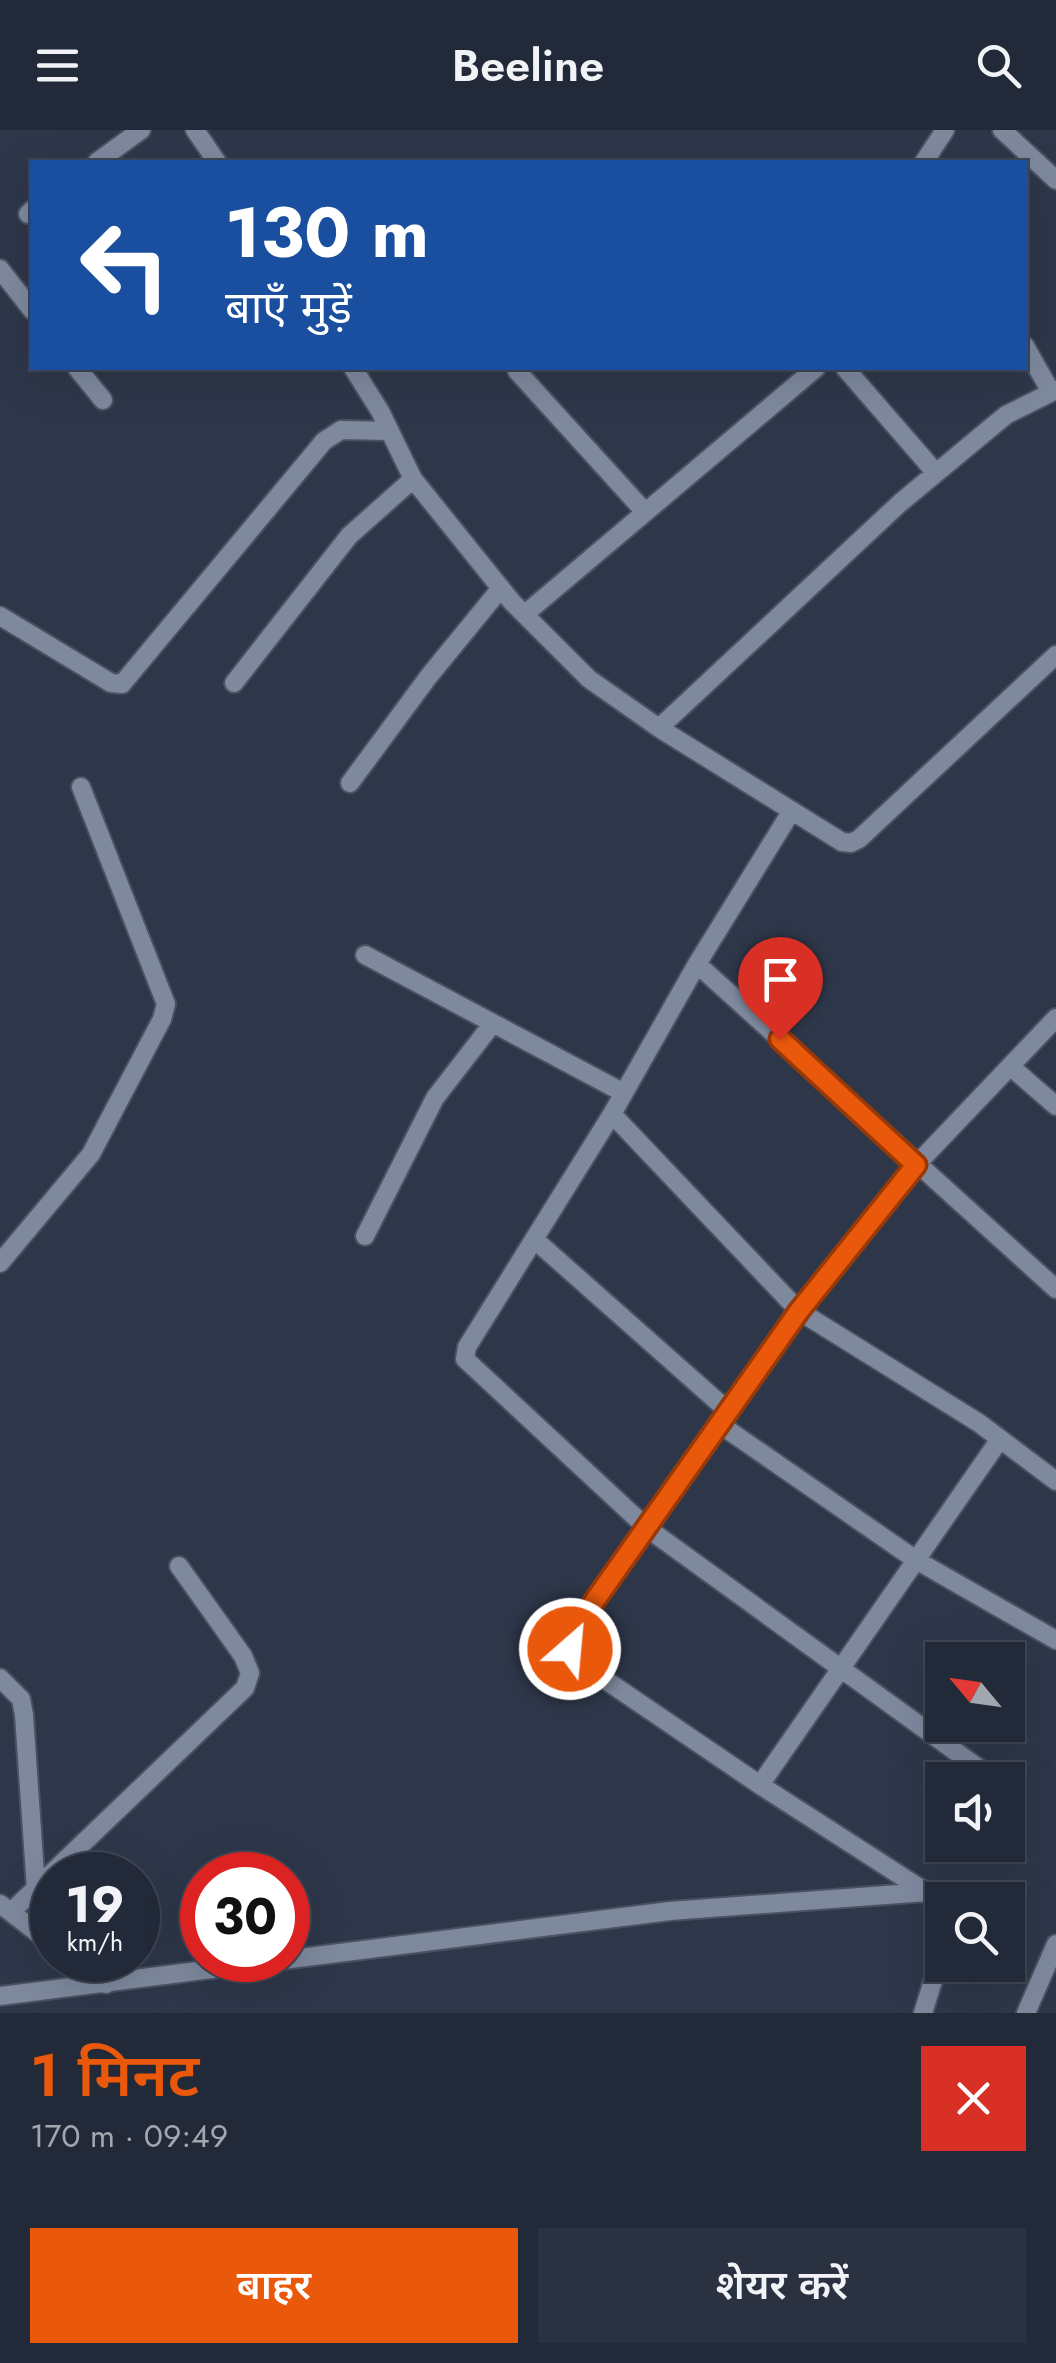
<!DOCTYPE html>
<html lang="hi">
<meta charset="utf-8">
<style>
:root{--surface:#222938;--page:#2a3140;--text:#f1f3f6;--muted:#a2a6ae;--line:#3f4553;--accent:#ea580c}
body{margin:0;font-family:Jost,"Noto Sans Devanagari",sans-serif;background:var(--page);color:var(--text);height:100vh;display:flex;flex-direction:column;font-size:38px;white-space:nowrap}
*{box-sizing:border-box;margin:0}
p{font-size:32px;color:var(--muted)}
.icon{flex:none;width:55px;height:55px;fill:none;stroke:currentColor;stroke-width:2;stroke-linecap:round;stroke-linejoin:round}
.map{position:relative;height:1883px;overflow:hidden}
.panel{display:flex;flex-direction:column;background:var(--surface);flex:1}
.panel>*{flex:none}
.guide{position:absolute;left:30px;top:30px;width:998px;height:210px;border-radius:0px;box-shadow:0 10px 40px #0002,0 0 0 2px var(--line);background:#1a4fa0;color:#fff;overflow:hidden}
.needle{width:65px;rotate:299deg}
.controls{position:absolute;left:925px;top:1512px;display:grid;gap:20px}
.controls a{display:grid;place-items:center;width:100px;height:100px;border-radius:0px;background:var(--surface);box-shadow:0 10px 40px #0002,0 0 0 2px var(--line);font-size:50px}
.speed{position:absolute;left:30px;top:1722px;display:flex;gap:20px;font-size:50px;font-weight:700;text-align:center}
.speed>*{display:grid;place-content:center;width:130px;height:130px;border-radius:50%;background:var(--surface);box-shadow:0 10px 40px #0002,0 0 0 2px var(--line);line-height:1}
.speed small{font-size:25px;font-weight:400}
.speed .limit{border:15px solid #d22;background:#fff;color:#111}
.pin{position:absolute;display:grid;place-items:center;width:85px;height:85px;color:#fff;margin:-102px -42px;border-radius:50% 50% 50% 0;rotate:-45deg;box-shadow:0 0 10px #0007}
.pin .icon{rotate:45deg}
.me{position:absolute;width:110px;margin:-55px;rotate:27deg;stroke-linejoin:round;filter:drop-shadow(0 0 8px #0008)}
.turn{display:flex;align-items:center;gap:35px;height:210px;padding:0 30px;font-size:45px}
.turn .icon{width:130px;height:130px;stroke-width:2.5}
.turn b{display:block;font-size:70px;line-height:85px}
.round{display:grid;place-items:center;flex:none;width:105px;height:105px;border-radius:0px;background:var(--page)}
.overview{display:flex;align-items:center;justify-content:space-between;height:170px;padding:0 30px}
h1{font-size:60px;font-weight:600;line-height:75px;color:var(--accent)}
.cta{display:flex;gap:20px;margin-top:auto;padding:20px 30px}
.cta a{flex:1;height:115px;border-radius:0px;background:var(--accent);color:#fff;font-size:40px;font-weight:600;line-height:115px;text-align:center}
.cta a+a{background:var(--page);color:var(--text)}
header{display:flex;justify-content:space-between;align-items:center;height:130px;padding:0 30px;background:var(--surface);font-size:45px;font-weight:600}
.map>svg:first-child{display:block}
</style>
<header><svg class="icon" aria-label="menu" viewBox="0 0 24 24"><path d="M4 6h16M4 12h16M4 18h16"/></svg>Beeline<svg class="icon" aria-label="search" viewBox="0 0 24 24"><circle cx="10" cy="10" r="6"/><path d="M15 15l6 6"/></svg></header>
<div class="map">
<svg width="1056" height="1883" viewBox="0 0 1056 1883">
<rect width="100%" height="100%" fill="#2e374a"/>
<g fill="none" stroke-linecap="round" stroke-linejoin="round">
<!-- minor casing -->
<g stroke="#4a5262" stroke-width="22">
<path id="minor" d="M195 0 217 32
M1002 0 1056 50
M97 32 141 0
M924 32 945 0
M28 84 32 80
M0 139 32 180
M1025 216 1051 262
M77 238 103 270
M353 238 380 281 413 349 512 472 589 549 659 598 842 712 851 713 859 709 1056 525
M845 238 936 343
M517 241 645 382
M525 484 816 238
M0 486 111 553 122 554 324 311 341 300 389 301
M234 553 349 406 413 349
M659 598 900 373 1006 285 1056 260
M350 653 429 546 501 458
M791 682 697 834 612 984 467 1217 465 1229 647 1398 995 1650
M365 825 624 963
M697 834 1056 1159
M1010 936 1056 976
M612 984 799 1181 979 1293 1056 1351
M365 1106 435 968 493 893
M534 1109 727 1280
M0 1133 91 1024 162 889 166 874 81 657
M718 1293 916 1430 1056 1510
M0 1548 21 1569 24 1585 36 1759
M760 1655 1000 1309
M0 1774 52 1814
M942 1777 926 1762 760 1655 579 1532 570 1519 572 1503 799 1181 916 1035 1056 888
M11 1782 245 1558 250 1543 243 1526 179 1436
M74 1830 106 1854
M0 1866 670 1781 926 1762
M923 1883 942 1822
M1026 1883 1056 1814"/>
</g>
<!-- minor -->
<use href="#minor" stroke="#7e899e" stroke-width="18"/>
</g>
<g fill="none" stroke-linecap="round" stroke-linejoin="round">
<!-- route casing -->
<g stroke="#983908" stroke-width="25">
<path id="route" d="M570 1519 572 1503 799 1181 916 1035 780 909"/>
</g>
<!-- route -->
<use href="#route" stroke="#ea580c" stroke-width="18"/>
</g>
</svg>
<div class="controls">
<a><svg class="needle" viewBox="-14 -14 28 28"><path d="M0-13l5 13h-10z" fill="#e53935"/><path d="M0 13l5-13h-10z" fill="#a2a6ae"/></svg></a>
<a><svg class="icon" aria-label="sound" viewBox="0 0 24 24"><path d="M4 9h4l5-4v14l-5-4H4zM17 9q2 3 0 6"/></svg></a>
<a><svg class="icon" aria-label="search" viewBox="0 0 24 24"><circle cx="10" cy="10" r="6"/><path d="M15 15l6 6"/></svg></a>
</div>
<div class="speed"><div>19<small>km/h</small></div><div class="limit">30</div></div>
<div class="pin" style="left:780px;top:909px;background:#d93025"><svg class="icon" aria-label="arrive" viewBox="0 0 24 24"><path d="M6 21V4h12l-3 4 3 4H6"/></svg></div>
<svg class="me" style="left:570px;top:1519px" viewBox="-20 -20 40 40"><circle r="17" fill="#ea580c" stroke="#fff" stroke-width="3"/><path d="M0-11L8 9 0 5-8 9z" fill="#fff"/></svg>
<div class="guide">
<div class="turn"><svg class="icon" aria-label="left" viewBox="0 0 24 24"><path d="M17 20v-9H6M10 6l-5 5 5 5"/></svg><div><b>130 m</b>बाएँ मुड़ें</div></div>
</div>
</div>
<section class="panel">
<div class="overview"><div><h1>1 मिनट</h1><p>170 m · 09:49</p></div><a class="round" style="background:#d93025;color:#fff"><svg class="icon" aria-label="close" viewBox="0 0 24 24"><path d="M6 6l12 12M18 6L6 18"/></svg></a></div>
<div class="cta"><a>बाहर</a><a>शेयर करें</a></div>
</section>
